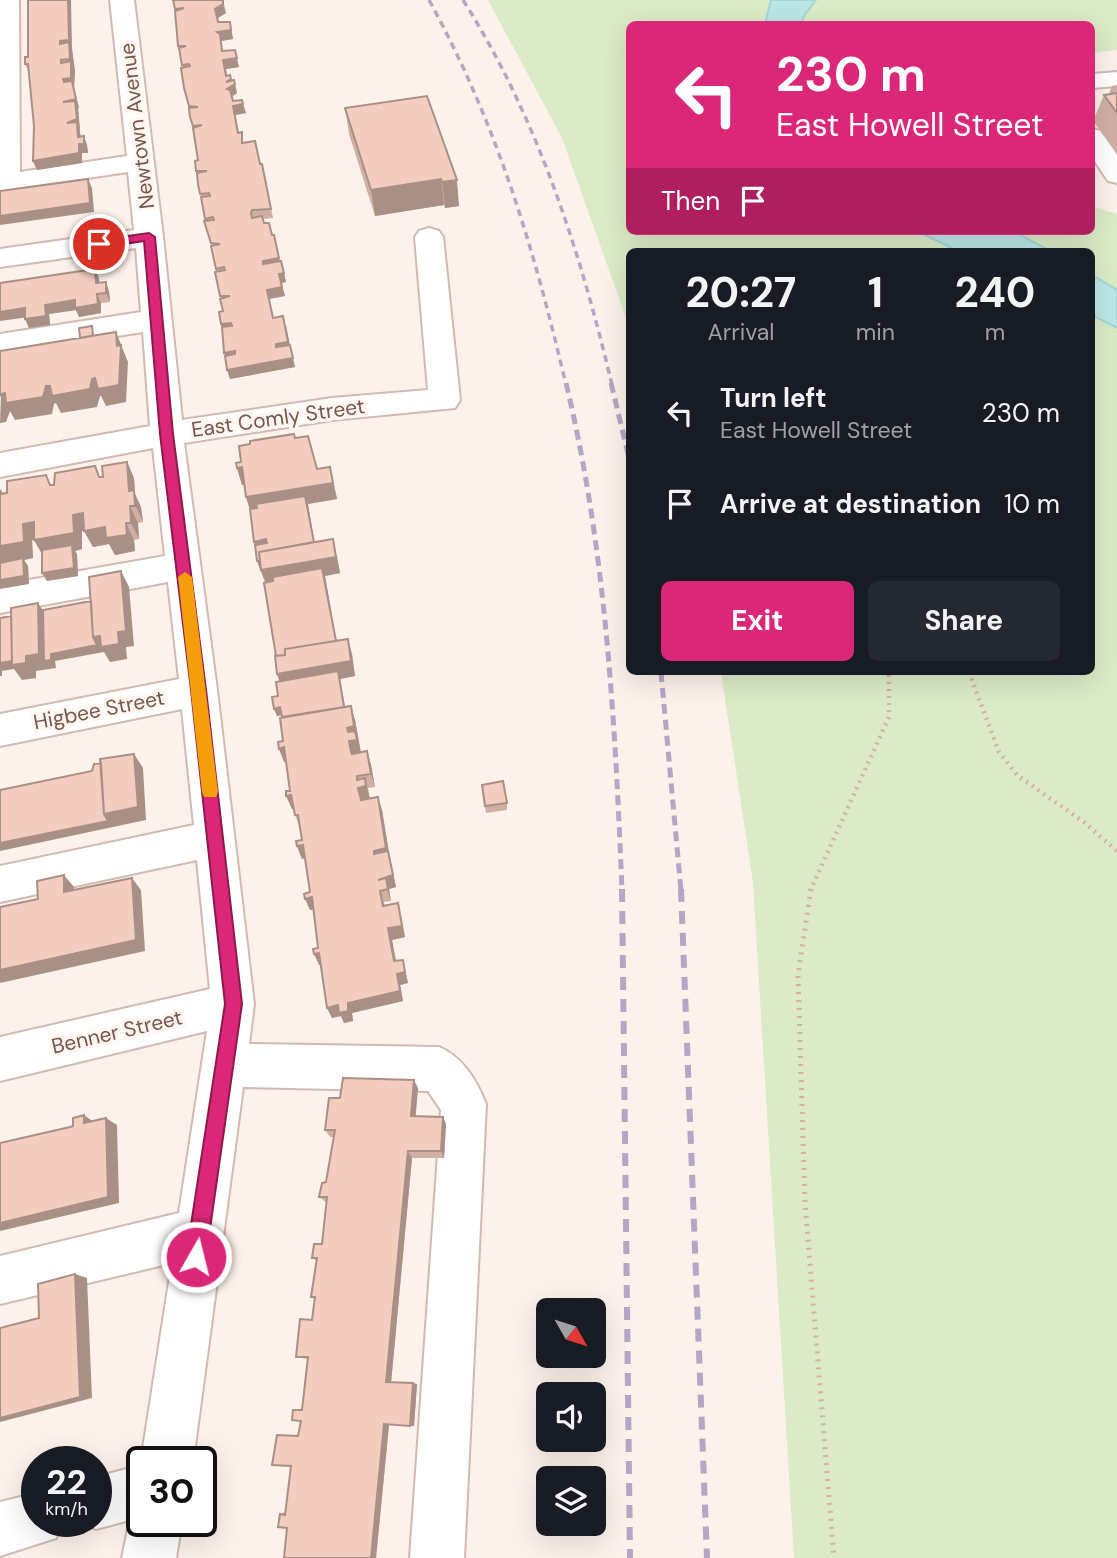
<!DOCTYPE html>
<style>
:root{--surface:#171b24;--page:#242831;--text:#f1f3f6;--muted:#9ea1a6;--accent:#db2777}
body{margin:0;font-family:"DM Sans",sans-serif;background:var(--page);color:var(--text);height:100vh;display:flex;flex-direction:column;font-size:26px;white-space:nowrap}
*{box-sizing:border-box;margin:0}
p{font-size:23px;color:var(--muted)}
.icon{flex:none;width:38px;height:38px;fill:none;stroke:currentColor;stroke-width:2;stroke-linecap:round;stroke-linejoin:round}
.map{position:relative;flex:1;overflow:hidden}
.panel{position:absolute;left:626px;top:248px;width:469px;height:427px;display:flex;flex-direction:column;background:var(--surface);border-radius:10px;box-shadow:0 7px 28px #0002}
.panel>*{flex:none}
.top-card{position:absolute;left:626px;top:21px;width:469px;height:214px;border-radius:10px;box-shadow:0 7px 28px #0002;background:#db2777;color:#fff;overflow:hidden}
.needle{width:46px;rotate:129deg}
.buttons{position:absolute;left:536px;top:1298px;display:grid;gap:14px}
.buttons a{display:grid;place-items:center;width:70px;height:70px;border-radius:10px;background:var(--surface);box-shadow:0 7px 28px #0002;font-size:35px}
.speed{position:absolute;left:21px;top:1446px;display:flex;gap:14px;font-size:35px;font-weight:700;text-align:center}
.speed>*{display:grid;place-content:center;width:91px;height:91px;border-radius:50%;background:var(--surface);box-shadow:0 7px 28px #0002;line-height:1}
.speed small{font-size:18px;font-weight:400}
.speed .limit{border:4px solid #111;border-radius:10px;background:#fff;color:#111}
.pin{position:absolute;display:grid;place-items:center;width:60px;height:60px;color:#fff;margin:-30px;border:4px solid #fff;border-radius:50%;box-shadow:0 2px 7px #0007}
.me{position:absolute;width:77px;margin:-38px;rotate:8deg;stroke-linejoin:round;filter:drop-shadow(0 0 5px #0008)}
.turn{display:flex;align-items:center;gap:24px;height:147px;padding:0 35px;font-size:32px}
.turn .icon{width:91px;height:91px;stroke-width:2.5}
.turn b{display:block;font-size:49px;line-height:60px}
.then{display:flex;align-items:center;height:66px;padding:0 35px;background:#0003;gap:14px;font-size:26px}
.eta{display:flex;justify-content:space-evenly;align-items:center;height:119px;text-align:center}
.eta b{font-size:42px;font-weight:700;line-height:49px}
.primary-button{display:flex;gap:14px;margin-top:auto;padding:14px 35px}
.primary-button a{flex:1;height:80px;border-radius:10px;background:var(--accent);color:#fff;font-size:28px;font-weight:700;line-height:80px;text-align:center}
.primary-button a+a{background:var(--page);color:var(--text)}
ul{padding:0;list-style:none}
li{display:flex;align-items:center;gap:21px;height:91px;padding:0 35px}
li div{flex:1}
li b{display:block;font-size:26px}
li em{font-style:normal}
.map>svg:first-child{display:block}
</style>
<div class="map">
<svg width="1117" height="1558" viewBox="0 0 1117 1558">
<rect width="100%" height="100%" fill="#fdf2e9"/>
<!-- green -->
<path fill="#dbebc7" d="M488 0H1117V50L1092 53V24H630V231H1092V206L1117 214V1558H794L753 883 721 672H1092V252H630V329L562 138Z"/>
<!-- water -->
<path fill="#bde7e7" stroke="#a3d8d9" stroke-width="2" d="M771 0H816L804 16 801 24H765Z
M917 231H1013L1052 252H960Z
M1092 275 1117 290V328L1092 315Z"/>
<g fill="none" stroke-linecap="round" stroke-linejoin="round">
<!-- minor casing -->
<g stroke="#d1bbb1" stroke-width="4">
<path id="minor" d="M0 0H19L20 172 127 156 110 0H134L163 237 182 420 332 398 428 390 415 237 419 231 429 228 439 231 443 237 460 400 455 408 332 420 184 443 217 690 254 1004 249 1044 439 1047C463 1057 477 1081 486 1104L464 1558H410L441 1110 428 1091 243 1087 193 1461H141L172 1263 0 1304V1256L179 1213 207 1031 0 1081V1037L210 989 197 860 0 902V866L194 825 182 709 0 746V714L179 679 168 582 0 613V585L165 556 153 448 0 477V453L150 426 143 332 0 354V334L141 312 136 248 0 267V249L134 230 128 172 0 191Z
M1117 72V86L1092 88V74Z
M1092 129 1101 131 1117 155V183L1108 181 1092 157Z
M142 1465V1521H182L176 1558H122L130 1520 96 1529 77 1521H96V1477Z
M37 1493V1521H63L56 1538 0 1556V1502Z"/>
</g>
<!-- path-far1 -->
<path stroke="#d8b0a3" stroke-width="4.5" stroke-dasharray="2 5" stroke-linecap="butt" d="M969 672 999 752 1018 776 1085 823 1117 851
M810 891 889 717V672"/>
<!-- path -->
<path stroke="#d8b0a3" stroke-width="5" stroke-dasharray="2 6" stroke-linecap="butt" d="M811 889 798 975 805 1202 834 1558"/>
<!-- minor -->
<use href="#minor" fill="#fff" fill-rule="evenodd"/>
<!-- rail-far2 -->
<path stroke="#b3a6c7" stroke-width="3.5" stroke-dasharray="7 5" stroke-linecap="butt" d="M429 0C497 124 534 248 566 385
M463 0C537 117 580 250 612 385"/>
<!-- rail-far1 -->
<path stroke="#b3a6c7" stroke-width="5" stroke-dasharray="10 6" stroke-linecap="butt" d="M566 383C606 549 615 721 622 891
M611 383 630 462
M661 672 681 891"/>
<!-- rail -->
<path stroke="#b3a6c7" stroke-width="6" stroke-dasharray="13 9" stroke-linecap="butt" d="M622 889 630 1558
M681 889 707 1558"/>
</g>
<!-- wall -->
<path fill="#d0b0a5" d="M28 0 72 49 75 71 74 88 79 108H78L80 129H79L81 137 84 136 87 145 88 153H82V163L37 170 33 161 34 126 29 73 25 64 28 57Z
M223 0 226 13 218 18V22H230L233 39 221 41 223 51 239 67 226 69 227 76 231 81 234 80 237 93 232 97 233 101 243 104 246 113 235 115 239 133 244 143 260 164H262L273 218 263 219 264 223 272 235 280 261H281L286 282 282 283 285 296 269 299 273 318 289 345 295 367 230 379 221 324 223 311 215 272 216 271 212 246 204 221H206L196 171 198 160 178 46Z
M1117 85V154L1093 121 1104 95 1109 94 1112 86Z
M427 96 459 206 445 208 444 205 375 216 349 134 345 108Z
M99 278V282L109 291 110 302 101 303V313L79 317 76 310 49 314 50 325 29 328 25 317Z
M295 438 317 469 334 484 337 499 308 504 314 542 337 555 340 573 325 576 336 641 352 654 355 676 340 679 345 707 355 720 361 752 367 751 371 765 375 787 368 788 370 799 382 810 389 853 396 887 389 889 391 901 384 902 385 906 401 914 405 937 392 940 396 961 403 960 408 983 400 985 403 1001 352 1013 353 1021 344 1023 341 1016 332 1018 321 964 319 965 318 948 313 910H310V892L305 858 302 859 297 846 302 840 300 828 295 815 293 809H292L286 762H284L281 715 277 716 274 709 278 696 280 682 277 674 276 656 265 583 257 561 250 509 246 497 244 485H242L237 468 241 462Z
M127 462 134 478 135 494 141 507 143 522 138 523 139 539 134 540 135 551 115 555 109 544 93 547 84 531H82V549L75 551 77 554 78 576 47 581 42 573V553L34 540H32L33 558 24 560 28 566 29 584 0 488 3 493 52 485 95 466 100 477H103Z
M482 785 507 803V810L486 813Z
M418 1088 415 1116 443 1117 446 1124 444 1158H412L391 1382 417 1384 414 1426 389 1425 376 1558H284L287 1528 280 1514 285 1512 298 1436 308 1359 296 1357 312 1320 315 1299 311 1297 317 1261 312 1258 322 1244 327 1203 319 1197 326 1182 334 1137H330L325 1130 340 1098Z"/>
<!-- shaded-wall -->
<path fill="#a99086" d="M68 0H71L72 49 75 71 74 88 79 108H78L81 144 84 136 87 145 88 153H82V163L37 170 33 161 71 132 66 111V89L63 79 71 61 63 50 60 41Z
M223 4 226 13 218 18 220 31 215 9Z
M230 22 233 39 221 41 224 60 235 50 239 67 226 69 228 81 231 79 232 86 235 84 237 93 229 98 217 32Z
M243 104 246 113 235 115 233 106Z
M88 179 92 188 94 212 0 225V216Z
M441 179 444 205 375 216 371 190Z
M457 180 459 206 445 208 442 182Z
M274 235 281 267 263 264Z
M95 269 99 278 100 292 96 283Z
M284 273 286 282 282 283 279 274Z
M106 282 109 291 110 302 106 293Z
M282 287 285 296 269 299 275 327 267 290Z
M97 294 101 303V313L79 317 76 310 49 314 50 325 29 328 25 319 45 305Z
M25 308 29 317 0 321V312Z
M231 323 234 332 224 333 221 324Z
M286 325 291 351 278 353 276 344Z
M116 332 128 362 126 402 106 406 101 396H100L97 407 61 413 56 403 54 404 52 414 15 420 10 411 6 422 0 423 1 394 92 379 117 346Z
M290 345 295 367 230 379 227 370Z
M235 351 238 360 227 362 224 353Z
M127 462 134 478 135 494 141 507 143 522 129 491Z
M242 467 248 484 242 485 237 468Z
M330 467 337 499 308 504 317 559 260 569 257 561 315 550 251 514 246 497Z
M130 506 138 523 139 539 131 523Z
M83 513 126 523 134 540 135 551 115 555 109 544 93 547 84 531 88 530 82 531V549L75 551 77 554 78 576 47 581 42 573 43 556 34 540H32L33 558 24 560 28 566 29 584 0 589V546L23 524Z
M266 539 269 548 257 550 254 542Z
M333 539 340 573 325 576 339 655 267 586 261 570Z
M121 571 129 587 134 646 126 647 127 659 110 662 104 652 55 661 56 668 36 671V678L22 680 14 669 2 671V676H0V663L26 656 38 603 48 618 51 654 93 637 118 632Z
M348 639 352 654 355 676 340 679 347 721 282 689 277 674Z
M351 706 355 720 361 754 355 766 351 752 347 728Z
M280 707 283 715 277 716 274 709Z
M284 747 290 761 284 762 279 749Z
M367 751 371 765 375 787 371 774Z
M134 754 143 768 146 820 0 851V843L104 814Z
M365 778 370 800H361L358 788H360Z
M291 795 297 808 292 809 286 796Z
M378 797 382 810 389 853 396 887 389 889 391 901 374 851Z
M303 845 309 857 302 859 297 846Z
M64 875 74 887 75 904 64 892Z
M132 878 141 890 145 951 0 983V970Z
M312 897 317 909 310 910 305 899Z
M398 903 405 937 392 940 398 972 394 961 388 928Z
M319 953 324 963 319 965 314 954Z
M403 960 408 983 400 985 403 1001 352 1013 353 1021 344 1023 341 1016 332 1018 327 1008 348 1003 397 974Z
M414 1080 418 1088 415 1124 411 1116Z
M84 1115 95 1123H84Z
M443 1117 446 1124 444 1158 441 1151Z
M106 1118 117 1125 119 1203 0 1231V1223Z
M408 1151 412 1158 391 1384 386 1382Z
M75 1274 87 1278 92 1398 0 1422V1418Z
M413 1383 417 1384 414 1426H410Z
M384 1424 389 1425 376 1558H371Z"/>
<!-- building -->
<path fill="#f2cdc0" stroke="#a99086" stroke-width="2" d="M28 0H68L69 40 60 41V44L69 42 70 59 61 60V63L71 61V78L63 79 64 82 72 81 76 99 63 102 75 101 77 119 67 123 77 122 78 137 84 136V144H79V153L33 161 34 126 28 64H25V57H28Z
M173 0H223V4L215 9 218 22H230L231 30 217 32 220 34 222 51 235 50 237 58 223 60 226 76 230 75 231 79 226 82 234 80 235 84 227 89 230 90 233 101 242 100 243 104 233 106 238 133 242 132V143L255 141 260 164H262L271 209 252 210 251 213 252 218 262 216 264 223H269L272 235H274L279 258 263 261V264L281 261 284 273 279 274 282 287 267 290 273 318 283 316 288 342 276 344V347L290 345 293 358 227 370 225 356 235 354V351L224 353 222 327 232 326 231 323 221 324 219 312 223 311 220 299 230 296H220L215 272 225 270 224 267 216 269 211 246 220 244 211 243 204 221 214 220 213 217 205 219 201 197 210 196 209 193 200 194 198 184 197 173 207 171H196L195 161 198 160 193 128 202 125 193 126 190 117 189 108 198 107 189 106 184 88 181 68 190 66 189 64 182 65 179 48 186 46H178L175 11 184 8 175 9Z
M1117 93V113L1104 95Z
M427 96 457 180 442 182 441 179 371 190 345 108Z
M88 179 90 203 0 216V191Z
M95 269 96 283 106 282V293L97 294 98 304 75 308V300L45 305 46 316 25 319V308L0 312V283Z
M92 326 93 336 80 338 79 328Z
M116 332 117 346 121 345 119 385 98 389 95 378 92 379 90 389 52 396 50 386H46L43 397 6 403 5 393 1 394 0 396V351Z
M294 434 295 438 308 436 317 469 330 467 333 483 246 497 242 467 237 468 236 463 241 462 239 446 250 444V441Z
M127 462 129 491 134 490 135 506H130L131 523H126L127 535 106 538 105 527 84 531 83 513 73 515 74 533 34 540V522L23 524 24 542 0 546V490L1 494 7 493V481L46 475 50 485H54L55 473 95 466 99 477H103L102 466Z
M305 496 314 542 259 552 260 561H257L255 545 267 543 266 539 254 542 250 509 257 508 256 504Z
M333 539 336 557 261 570 259 552Z
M72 545 74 568 42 573V550Z
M23 558 24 576 0 580V563Z
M322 568 336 641 285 649V655L276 656 264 583 273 581V577Z
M121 571 126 631 118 632 119 644 101 647 100 636 93 637 89 577Z
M91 601 93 637 97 645 51 654V660L44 661 43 610Z
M38 603 39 654 26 656V663L12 665 11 608Z
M11 616 12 661 0 663V618Z
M348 639 351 661 277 674 275 656 285 655V649Z
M338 671 344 707 282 717 280 707 274 709 272 697 278 696 276 682Z
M351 706 354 726 347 728 348 732 355 731 357 740 349 741 351 752 352 754 367 751 371 774 357 776V780L365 778 366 786 358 788 361 800 378 797 386 848 374 851V854L388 851 393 875 378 880 386 878 388 889 380 891 383 906 398 903 402 926 388 928 394 961 403 960 405 972 397 974 400 991 348 1003V1011L339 1013 338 1005 327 1008 319 953 314 954 313 949 318 948 312 897 305 899 304 894 310 892 303 845 297 846 296 841 302 840 298 815H295L291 795 286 796V791H290L284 747 279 749 278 742 283 741 280 718Z
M134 754 138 807 104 814 100 759Z
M101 763 104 814 108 821 0 843V790L92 771 94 764Z
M503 781 507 803 485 806 482 785Z
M64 875V892L132 878 136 940 0 970V907L38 899 37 881Z
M343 1078 414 1080 411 1116 443 1117 441 1151H408L386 1382 413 1383 410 1426 384 1424 371 1558H284L287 1528 278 1527 280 1514 285 1515 291 1466 272 1465 277 1435 298 1436 301 1421 292 1420 293 1410H302L308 1357H296L300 1319 312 1320 315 1297H311L317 1258H312L314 1244H322L327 1197H319L322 1183 326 1182 335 1130H325L329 1098H340Z
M84 1115V1123L106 1118 108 1197 0 1223V1143L70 1127 73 1126V1118Z
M75 1274 80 1397 0 1418V1328L39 1318 38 1284Z"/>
<!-- route -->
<path fill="#db2777" stroke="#8e194d" stroke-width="2" d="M149 233 155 237 173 434 206 690 242 1004 206 1257 203 1264 196 1267 189 1264 186 1257 225 1004 191 690 160 434 144 241 99 248 94 244 99 240Z"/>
<!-- slow -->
<path fill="#f59e0b" d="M185 572 192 577 218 792 216 797H204L202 792 178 577Z"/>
<g text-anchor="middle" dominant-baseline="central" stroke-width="7" stroke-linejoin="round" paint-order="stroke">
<!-- street labels -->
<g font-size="21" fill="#77554c" stroke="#fff7f0">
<text transform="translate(137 126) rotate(-97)">Newtown Avenue</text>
<text transform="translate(278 418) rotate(-8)">East Comly Street</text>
<text transform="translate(99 710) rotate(-11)">Higbee Street</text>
<text transform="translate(117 1032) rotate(-13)">Benner Street</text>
</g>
</g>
</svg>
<div class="buttons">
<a><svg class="needle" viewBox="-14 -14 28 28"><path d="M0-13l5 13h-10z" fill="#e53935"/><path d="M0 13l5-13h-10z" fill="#9ea1a6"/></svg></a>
<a><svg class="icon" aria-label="sound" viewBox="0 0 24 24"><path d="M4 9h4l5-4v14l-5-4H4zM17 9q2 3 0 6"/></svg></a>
<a><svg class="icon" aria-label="layers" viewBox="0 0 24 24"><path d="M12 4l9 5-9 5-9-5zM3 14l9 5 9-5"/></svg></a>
</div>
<div class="speed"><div>22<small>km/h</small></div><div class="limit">30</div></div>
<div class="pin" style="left:99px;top:244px;background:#d93025"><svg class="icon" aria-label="arrive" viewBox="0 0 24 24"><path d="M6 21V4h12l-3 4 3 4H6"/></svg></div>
<svg class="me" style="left:196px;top:1257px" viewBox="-20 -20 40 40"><circle r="17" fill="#db2777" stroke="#fff" stroke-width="3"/><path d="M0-11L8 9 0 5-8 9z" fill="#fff"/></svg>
<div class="top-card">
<div class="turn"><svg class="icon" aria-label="left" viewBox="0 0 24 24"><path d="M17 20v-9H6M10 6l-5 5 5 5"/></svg><div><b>230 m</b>East Howell Street</div></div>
<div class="then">Then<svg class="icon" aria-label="arrive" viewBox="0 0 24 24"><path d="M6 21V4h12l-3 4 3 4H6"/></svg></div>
</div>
<section class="panel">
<div class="eta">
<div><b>20:27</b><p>Arrival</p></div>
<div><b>1</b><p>min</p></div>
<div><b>240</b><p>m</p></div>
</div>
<ul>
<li><svg class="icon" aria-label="left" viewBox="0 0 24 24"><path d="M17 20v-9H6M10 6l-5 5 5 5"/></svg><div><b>Turn left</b><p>East Howell Street</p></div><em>230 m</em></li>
<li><svg class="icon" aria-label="arrive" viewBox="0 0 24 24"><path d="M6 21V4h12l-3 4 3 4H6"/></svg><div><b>Arrive at destination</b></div><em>10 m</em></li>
</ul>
<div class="primary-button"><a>Exit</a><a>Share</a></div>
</section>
</div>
